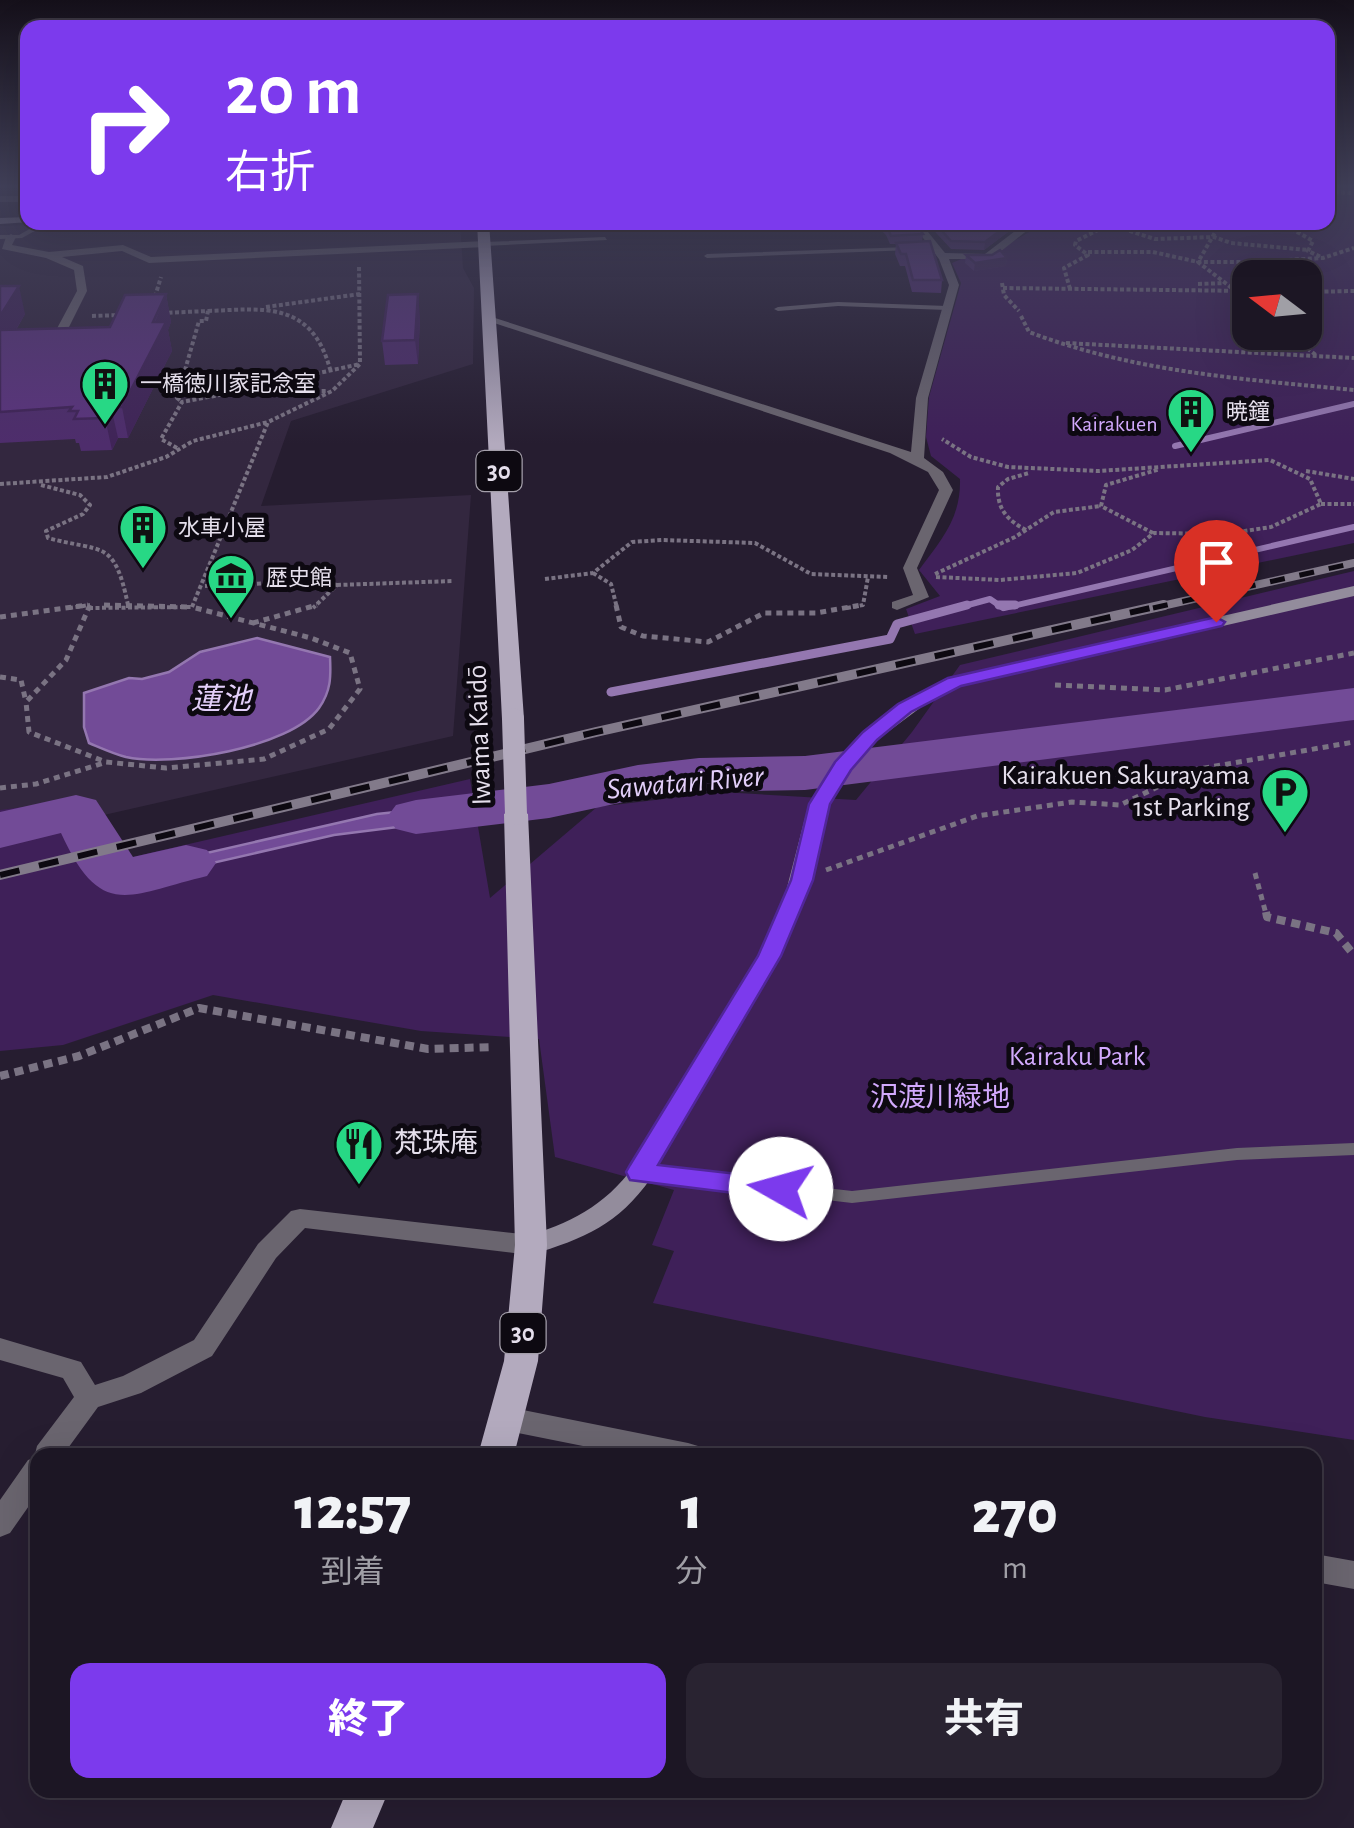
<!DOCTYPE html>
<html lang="ja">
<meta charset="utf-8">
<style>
:root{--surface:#1c1624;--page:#292331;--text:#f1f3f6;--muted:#a09fa6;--line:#3a3541;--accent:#7c3aed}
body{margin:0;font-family:"Alegreya Sans","Noto Sans JP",sans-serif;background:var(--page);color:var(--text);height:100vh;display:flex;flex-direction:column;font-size:38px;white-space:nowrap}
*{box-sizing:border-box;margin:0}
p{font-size:32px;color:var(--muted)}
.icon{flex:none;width:55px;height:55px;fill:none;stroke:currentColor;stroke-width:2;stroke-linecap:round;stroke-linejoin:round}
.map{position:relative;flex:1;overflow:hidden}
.side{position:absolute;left:30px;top:1448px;width:1292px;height:350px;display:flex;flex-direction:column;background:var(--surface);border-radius:20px;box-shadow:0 10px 40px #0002,0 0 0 2px var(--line)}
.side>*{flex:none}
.banner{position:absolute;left:20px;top:20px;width:1315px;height:210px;border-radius:20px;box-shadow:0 10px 40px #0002,0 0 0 2px var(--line);background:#7c3aed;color:#fff;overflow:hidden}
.needle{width:65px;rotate:286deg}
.tools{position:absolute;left:1232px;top:260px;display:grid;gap:20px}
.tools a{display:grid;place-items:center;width:90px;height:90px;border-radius:20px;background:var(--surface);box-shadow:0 10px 40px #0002,0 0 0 2px var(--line);font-size:50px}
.pin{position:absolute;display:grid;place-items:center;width:85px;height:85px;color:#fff;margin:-102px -42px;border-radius:50% 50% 50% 0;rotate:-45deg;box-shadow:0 0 10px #0007}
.pin .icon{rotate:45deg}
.me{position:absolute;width:110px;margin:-55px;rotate:277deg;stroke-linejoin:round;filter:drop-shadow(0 0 8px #0008)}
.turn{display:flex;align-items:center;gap:35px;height:210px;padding:0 40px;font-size:45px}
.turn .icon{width:130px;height:130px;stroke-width:2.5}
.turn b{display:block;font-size:70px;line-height:85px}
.eta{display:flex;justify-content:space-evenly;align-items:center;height:170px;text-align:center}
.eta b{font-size:60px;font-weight:800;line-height:70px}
.cta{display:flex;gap:20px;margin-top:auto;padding:20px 40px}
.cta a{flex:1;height:115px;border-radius:20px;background:var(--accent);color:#fff;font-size:40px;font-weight:800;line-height:115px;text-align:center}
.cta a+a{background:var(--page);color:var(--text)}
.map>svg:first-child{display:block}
</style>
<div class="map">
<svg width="1354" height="1828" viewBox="0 0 1354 1828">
<rect width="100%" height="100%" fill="#261d30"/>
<!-- built -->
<path fill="#33273f" d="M124 222 460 223 463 268 474 288 473 364 291 421 261 506 471 495 453 736 73 822 0 827V226Z"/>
<!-- green -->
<path fill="#3f2059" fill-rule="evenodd" d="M1328 188H1354V543L915 634 906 609 940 596 919 570C942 539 961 518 960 479L931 456 926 437 929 397 961 283 952 263 966 257 993 259 1005 246 1045 223 1328 222ZM1250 278H1305V332H1250Z
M1354 571V1440L1205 1417 653 1303 674 1251 652 1245 674 1190 555 1157 539 1039 421 1031 213 995 63 1045 0 1051V810L54 803 111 862 470 779 490 898 597 807 721 792 856 800 912 732 960 665Z"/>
<!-- water -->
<path fill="#724b97" stroke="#9477b0" stroke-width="2.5" d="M257 638 330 657C331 677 331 691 319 708 290 748 172 767 126 757 114 754 101 748 89 743L84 727V693L129 678 142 679 169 672 200 652Z
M499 801 502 814 334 835 112 886 91 867 128 871 377 814Z"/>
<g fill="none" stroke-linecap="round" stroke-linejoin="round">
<!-- stream-far1 -->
<path stroke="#9477b0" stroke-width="6" d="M1175 446 1354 404
M957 608 990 599 1003 608
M1004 608 1354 527"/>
<!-- stream -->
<path stroke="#9477b0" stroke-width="9" d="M999 605H1015
M611 692 890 639 897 624 967 605"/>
<!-- river -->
<path fill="#724b97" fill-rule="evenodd" d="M1354 688V720L805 790 699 792 638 799 549 818 416 834 396 829 387 817 396 805 416 800 549 784 638 765 699 758 805 756Z
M76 795 96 800 133 857 186 845 207 850 216 863 207 876C128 895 101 921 61 833L0 848V812Z"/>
<!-- path-far2 -->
<path stroke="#7a7383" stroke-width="4" stroke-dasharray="4 2.5" stroke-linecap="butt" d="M1328 192 1354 193
M1221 222 1198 262 1250 302
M1280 222 1313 241 1308 251 1321 257
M1117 227 1155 239 1214 237 1231 243 1308 250
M1088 252H1153L1198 262H1249L1323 258 1354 248
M1002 283 1004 295 1019 311
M1198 284 1226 283
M1003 288 1250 291
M1070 289 1064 268 1088 255 1075 245 1076 241 1098 230 1143 222
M1305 292 1354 291
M153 303 161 277
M266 307 360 294
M208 311C263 309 311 300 330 369
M162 313 208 311 206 321H199L177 398 182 402
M92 316 120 315
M1021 316 1029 332C1134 372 1243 379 1354 390
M1287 332 1317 356
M1066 343 1354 358
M246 389 360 364
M177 448 161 439 182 402 235 392 326 391
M1306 471 1354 479
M0 484 107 477 166 457 193 441 268 422
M41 485 80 495 90 505 83 514 46 531 48 538C103 553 114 538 128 605
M1321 504H1354
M1026 530C1007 520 997 509 998 487L1008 479 1029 473
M1153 533 1101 506 1106 485 1160 469
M593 573 611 584 617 608
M935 574 1015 537 1054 512 1101 506
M936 577 1000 580 1077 573 1132 550 1154 533 1225 534 1271 527 1321 504 1310 479 1270 460 1098 471 1008 467 971 457 942 439
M545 579 593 573 632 542 662 540 755 543 811 574 888 577
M337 585 453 581
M205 586 316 581 337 585 313 608
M192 607 268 422 332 391 360 364 359 266
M69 608 90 605
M89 608 192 607
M847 608 863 605 868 577"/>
<!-- path-far1 -->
<path stroke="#7a7383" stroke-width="5" stroke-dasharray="6 5" stroke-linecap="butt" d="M90 605 66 660 26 702 29 732 106 762 166 768 264 759 329 729 360 689 350 653 311 638 192 607
M104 605 192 607
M616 605 621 627 643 636 708 642 764 613H816L861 605
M0 617 88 605
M253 623 317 605
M0 677 21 680 26 702
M1055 685 1165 690 1354 653
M0 788 36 784 104 763
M826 870 977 816 1072 802 1120 805 1193 770 1354 742
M1255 873 1266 914"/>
<!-- path -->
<path stroke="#7a7383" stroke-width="8" stroke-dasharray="9 6" stroke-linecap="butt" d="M1266 912 1267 917 1336 933 1354 955
M0 1076 79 1056 199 1008 428 1049 494 1047"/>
<!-- lane -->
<path fill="#6a656f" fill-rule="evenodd" d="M42 222H51L22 238 0 239V235H19Z
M812 222H867L697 232 694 230 697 228Z
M605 237 607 240 485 246 482 244 485 242Z
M910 247 912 250 707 258 704 256 707 254Z
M838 302 947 306 951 308 947 310 838 306 778 311 774 309 778 307Z
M1354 1143V1155L1237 1160 852 1203 640 1178 634 1176 632 1172 634 1168 640 1166 852 1191 1237 1148Z"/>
<!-- street -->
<path fill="#6a656f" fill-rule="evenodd" d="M0 196H28V202H0Z
M911 222H920L945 253 985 254 1027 222H1038L991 259H949L959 285 928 398 924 458 943 472 953 490 917 568 929 597 897 610 892 608V602L913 595 903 568 939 490 928 472 890 453 485 320 495 318 911 452 916 398 949 285 939 259Z
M11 234 16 237 12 245 49 252 123 245 151 257 485 241 490 244 485 247 149 263 122 251 62 257 83 266 87 291 58 349 52 352 46 349 77 291 74 270 46 258 2 249 6 237Z
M300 1209 531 1235 540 1238 543 1245 540 1252 531 1255 305 1228 276 1258 212 1356 141 1393 98 1407 63 1455H38V1493L10 1533 0 1537V1500L28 1460 34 1458 37 1446 74 1397 63 1378 0 1360V1338L81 1362 95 1385 123 1376 194 1340 258 1244 291 1211Z
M508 1407 688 1443 698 1446 702 1455H628L508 1431 498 1427 494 1419 498 1411Z
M1315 1554 1354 1561V1589L1315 1582Z"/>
<!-- secondary -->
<path fill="#938c9c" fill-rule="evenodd" d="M28 217 30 222 0 224V218Z
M1354 586V596L960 686 924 705 873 743 836 788 824 818 802 903 787 942 651 1178C618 1225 585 1238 531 1255L522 1252 519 1245 522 1238C570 1223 604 1207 634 1166L766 942 783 903 805 818 818 788 861 736 912 698 949 678Z"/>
<!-- primary -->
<path fill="#b3aabe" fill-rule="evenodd" d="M477 222H489L524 719 513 725 502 719Z
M516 807 528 814 547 1245 538 1361 514 1455H478L504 1361 515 1245 504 814Z
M347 1790H389L373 1828H331Z"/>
<!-- rail-far1 casing -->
<g stroke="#827a8a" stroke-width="8">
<path id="rail-far1" d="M1153 608 1354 563"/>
</g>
<!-- rail casing -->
<g stroke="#827a8a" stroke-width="10">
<path id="rail" d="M0 875 596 732 1164 605"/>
</g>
<!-- rail-far1 -->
<use href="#rail-far1" stroke="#0d0911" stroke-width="5" stroke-dasharray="15" stroke-linecap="butt"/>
<!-- rail -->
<use href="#rail" stroke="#0d0911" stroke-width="6" stroke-dasharray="20" stroke-linecap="butt"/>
<!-- primary-bridge -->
<path stroke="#b3aabe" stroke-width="22" d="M513 719 516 814"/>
</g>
<!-- wall -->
<path fill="#4e2d6c" d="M872 222H914L923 234 922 242 942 280 941 293 912 292 905 266H900L895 254 896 244H890L886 235Z
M926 222H1006L1008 232 984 250 951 249Z
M966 255 1007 258 1006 266 974 271 965 263Z
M0 286 25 314 16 330 110 327 166 294 171 322 168 330 172 351 128 438H118L112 450 81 451 79 443H76L75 439 0 443Z
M420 317 418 364 385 365 382 341Z"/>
<!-- shaded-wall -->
<path fill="#402458" d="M1009 224 1008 232 984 250 985 242Z
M1007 258 1006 266 974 271 975 263Z
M19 286 25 314 0 356V316Z
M166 294 171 322 168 330 172 351 128 438 122 407Z
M418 294 420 317 418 364 415 340Z
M111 407 118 438 112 450 105 418Z"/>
<!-- building -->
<path fill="#5b347e" stroke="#402458" stroke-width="2.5" d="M882 222H914L923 234 891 236 887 227Z
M934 222H1006L1009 224 985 242 951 241Z
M930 241 942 280H913L906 254H901L896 243Z
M1000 250 1007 258 975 263 966 255H992Z
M0 286H19L0 316Z
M166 294 153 322H166L122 407H111L105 418 74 419 78 411H69L72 407 0 412V330L110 327 125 295Z
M418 294 415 340 382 341 388 295Z"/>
<!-- sky -->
<linearGradient id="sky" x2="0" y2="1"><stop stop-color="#15101a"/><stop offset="0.42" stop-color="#414059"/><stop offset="1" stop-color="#414059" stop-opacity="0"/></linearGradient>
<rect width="1354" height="444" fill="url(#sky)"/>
<!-- route -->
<path fill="#7c3aed" stroke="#51269a" stroke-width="2.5" d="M1216 617 1225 622 1222 626 961 686 911 712 877 740 851 770 830 804 813 880 781 956 658 1165 781 1179 790 1182 794 1189 790 1196 781 1199 630 1180 626 1172 630 1165 758 956 791 880 809 804 835 762 863 732 898 704 948 678Z"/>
<!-- icons -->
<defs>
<g id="building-pin" transform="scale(2.5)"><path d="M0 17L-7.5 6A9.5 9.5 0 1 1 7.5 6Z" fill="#27d885" stroke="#0d0911"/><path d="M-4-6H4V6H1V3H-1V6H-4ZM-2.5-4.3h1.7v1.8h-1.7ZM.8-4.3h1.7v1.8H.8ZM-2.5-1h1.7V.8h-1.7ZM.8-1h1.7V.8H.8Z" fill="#111"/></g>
<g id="museum-pin" transform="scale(2.5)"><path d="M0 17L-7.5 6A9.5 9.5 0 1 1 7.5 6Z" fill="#27d885" stroke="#0d0911"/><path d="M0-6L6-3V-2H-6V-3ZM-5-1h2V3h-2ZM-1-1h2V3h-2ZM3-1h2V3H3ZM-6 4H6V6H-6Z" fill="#111"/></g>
<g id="parking-pin" transform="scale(2.5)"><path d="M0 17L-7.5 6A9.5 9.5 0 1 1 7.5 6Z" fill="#27d885" stroke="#0d0911"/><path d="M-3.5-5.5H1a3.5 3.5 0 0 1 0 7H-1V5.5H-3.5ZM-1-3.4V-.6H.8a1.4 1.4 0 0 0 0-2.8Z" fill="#111"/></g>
<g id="restaurant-pin" transform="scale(2.5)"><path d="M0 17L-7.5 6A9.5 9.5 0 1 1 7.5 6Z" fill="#27d885" stroke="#0d0911"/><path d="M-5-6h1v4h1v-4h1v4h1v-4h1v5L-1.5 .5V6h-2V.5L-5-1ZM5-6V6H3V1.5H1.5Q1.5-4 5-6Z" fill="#111"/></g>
</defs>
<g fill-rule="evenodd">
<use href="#building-pin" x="105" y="384"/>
<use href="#building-pin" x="1191" y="412"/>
<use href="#building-pin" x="143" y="528"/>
<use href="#museum-pin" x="231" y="578"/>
<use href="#parking-pin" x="1285" y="792"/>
<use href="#restaurant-pin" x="359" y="1144"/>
</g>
<g text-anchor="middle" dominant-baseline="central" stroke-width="10" stroke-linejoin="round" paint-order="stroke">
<!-- far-poi labels -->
<g font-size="22" fill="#e5dfec" stroke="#0d0911" text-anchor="start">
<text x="140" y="384">一橋徳川家記念室</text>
<text x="1226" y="412">暁鐘</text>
<text x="178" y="528">水車小屋</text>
<text x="266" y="578">歴史館</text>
</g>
<!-- far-park labels -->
<g font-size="22" fill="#d2a9fd" stroke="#0d0911">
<text x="1114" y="424">Kairakuen</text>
</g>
<!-- shield labels -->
<g fill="#0d0911" stroke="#a49faa" stroke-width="2.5">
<rect x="476.5" y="451" width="45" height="40" rx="8"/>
<rect x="500.5" y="1313" width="45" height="40" rx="8"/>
</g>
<g font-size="25" font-weight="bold" fill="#e5dfec">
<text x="499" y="471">30</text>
<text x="523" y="1333">30</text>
</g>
<!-- street labels -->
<g font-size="28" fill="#e5dfec" stroke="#0d0911">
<text transform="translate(480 735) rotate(-92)">Iwama Kaidō</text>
</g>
<!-- poi labels -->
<g font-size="28" fill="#e5dfec" stroke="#0d0911" text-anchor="end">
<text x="1250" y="776">Kairakuen Sakurayama<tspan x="1250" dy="32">1st Parking</tspan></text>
<text x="394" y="1144" text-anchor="start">梵珠庵</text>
</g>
<!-- park labels -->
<g font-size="28" fill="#d2a9fd" stroke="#0d0911">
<text x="1077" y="1057">Kairaku Park</text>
<text x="940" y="1098">沢渡川緑地</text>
</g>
<!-- water labels -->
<g font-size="30" font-style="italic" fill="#e3cffa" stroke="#0d0911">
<text x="221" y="700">蓮池</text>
<text transform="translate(685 783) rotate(-5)">Sawatari River</text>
</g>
</g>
</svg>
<div class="tools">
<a><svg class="needle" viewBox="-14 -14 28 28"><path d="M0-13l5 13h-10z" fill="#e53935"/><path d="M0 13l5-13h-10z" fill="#a09fa6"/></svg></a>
</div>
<div class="pin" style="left:1216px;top:622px;background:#d93025"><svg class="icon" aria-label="arrive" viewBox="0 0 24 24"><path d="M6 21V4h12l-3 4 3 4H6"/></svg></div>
<svg class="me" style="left:781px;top:1189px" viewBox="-20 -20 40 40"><circle r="19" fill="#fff"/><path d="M0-13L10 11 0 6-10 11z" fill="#7c3aed"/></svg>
<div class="banner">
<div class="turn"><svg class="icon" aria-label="right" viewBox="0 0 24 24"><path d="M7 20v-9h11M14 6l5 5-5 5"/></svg><div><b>20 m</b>右折</div></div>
</div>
<section class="side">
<div class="eta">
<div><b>12:57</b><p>到着</p></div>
<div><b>1</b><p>分</p></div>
<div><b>270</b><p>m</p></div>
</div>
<div class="cta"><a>終了</a><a>共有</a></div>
</section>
</div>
